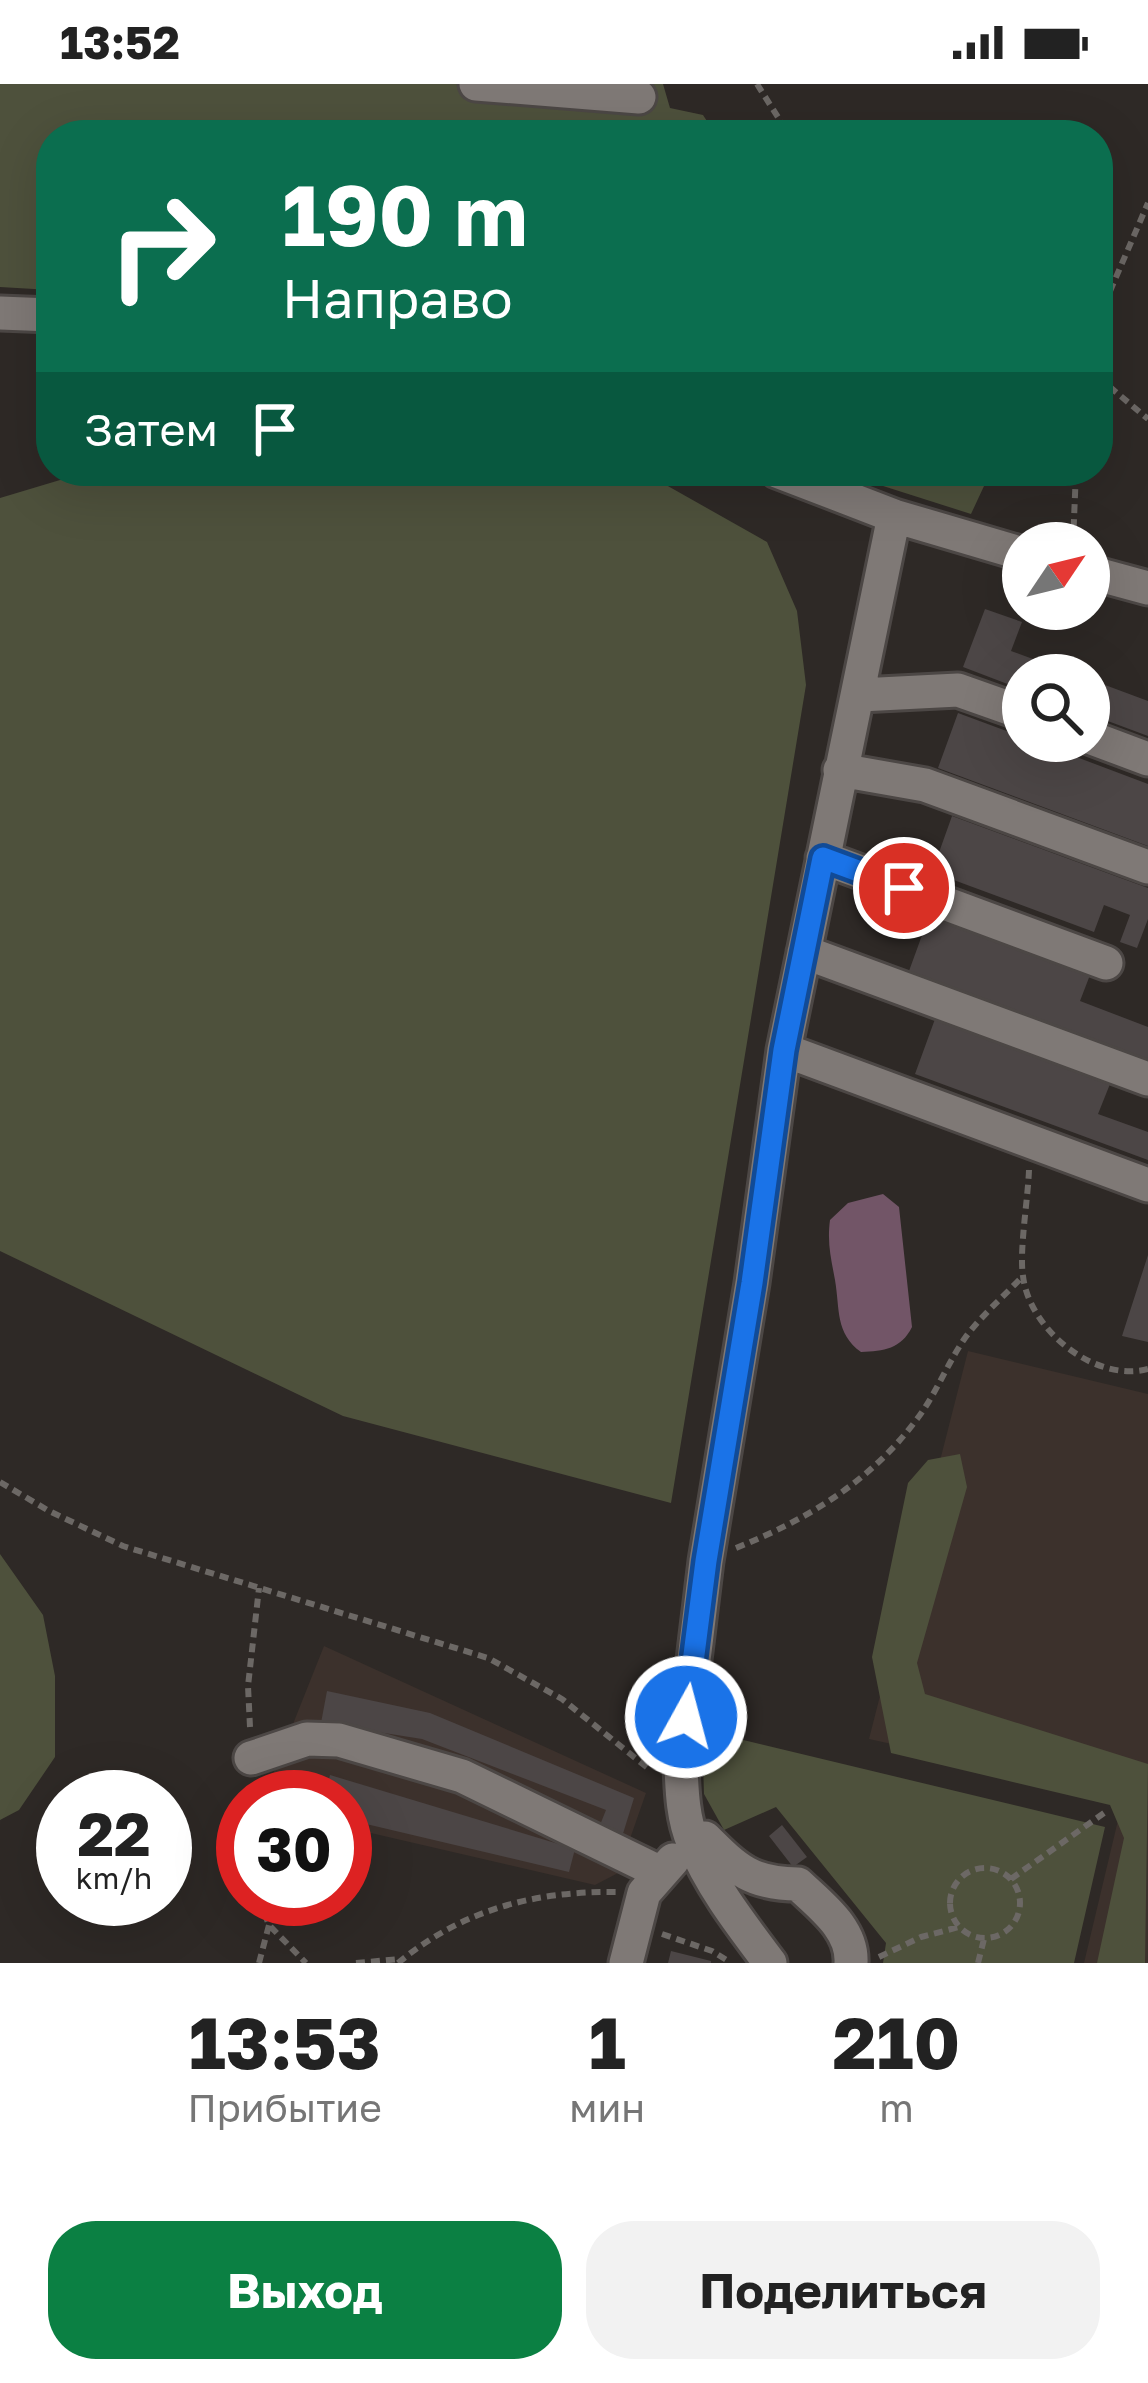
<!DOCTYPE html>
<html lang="ru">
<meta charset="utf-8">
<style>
:root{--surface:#fff;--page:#f2f2f2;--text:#222;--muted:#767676;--accent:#0b8043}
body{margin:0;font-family:"Golos Text",sans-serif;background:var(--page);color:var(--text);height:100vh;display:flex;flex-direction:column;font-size:45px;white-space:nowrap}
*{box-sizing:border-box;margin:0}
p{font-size:39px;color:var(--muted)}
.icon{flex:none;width:66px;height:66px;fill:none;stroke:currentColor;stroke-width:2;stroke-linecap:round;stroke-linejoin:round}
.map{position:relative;height:1879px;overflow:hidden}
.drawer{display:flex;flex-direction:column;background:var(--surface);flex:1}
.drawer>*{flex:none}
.guide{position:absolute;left:36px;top:36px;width:1077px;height:366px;border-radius:48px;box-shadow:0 12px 48px #0002;background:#0b6e4f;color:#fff;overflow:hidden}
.needle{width:78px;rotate:55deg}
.buttons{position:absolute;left:1002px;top:438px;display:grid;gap:24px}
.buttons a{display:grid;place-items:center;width:108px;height:108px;border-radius:50%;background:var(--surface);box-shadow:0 12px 48px #0002;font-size:60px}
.speed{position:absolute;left:36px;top:1686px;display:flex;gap:24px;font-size:60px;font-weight:700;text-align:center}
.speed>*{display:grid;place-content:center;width:156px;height:156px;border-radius:50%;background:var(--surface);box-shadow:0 12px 48px #0002;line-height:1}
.speed small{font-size:30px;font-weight:400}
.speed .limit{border:18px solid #d22;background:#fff;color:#111}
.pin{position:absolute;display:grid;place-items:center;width:102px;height:102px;color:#fff;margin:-51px;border:6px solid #fff;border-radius:50%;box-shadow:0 3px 12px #0007}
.me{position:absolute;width:132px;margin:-66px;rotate:7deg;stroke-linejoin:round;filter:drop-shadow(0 0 9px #0008)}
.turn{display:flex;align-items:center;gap:42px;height:252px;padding:0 48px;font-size:54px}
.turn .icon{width:156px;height:156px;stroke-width:2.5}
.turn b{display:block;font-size:84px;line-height:102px}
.then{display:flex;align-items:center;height:114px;padding:0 48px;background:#0003;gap:24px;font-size:45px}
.eta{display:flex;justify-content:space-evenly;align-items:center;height:204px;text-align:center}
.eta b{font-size:72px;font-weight:700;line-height:84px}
.action{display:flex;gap:24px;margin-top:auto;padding:24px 48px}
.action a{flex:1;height:138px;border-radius:48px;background:var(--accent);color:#fff;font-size:48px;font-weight:700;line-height:138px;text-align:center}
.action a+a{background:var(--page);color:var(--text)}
.status{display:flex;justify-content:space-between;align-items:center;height:84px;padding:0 60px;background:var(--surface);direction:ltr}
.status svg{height:33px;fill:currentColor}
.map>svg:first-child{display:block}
</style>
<div class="status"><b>13:52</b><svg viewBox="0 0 49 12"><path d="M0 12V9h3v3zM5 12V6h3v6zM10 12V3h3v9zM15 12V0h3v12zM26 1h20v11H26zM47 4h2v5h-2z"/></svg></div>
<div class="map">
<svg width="1148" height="1879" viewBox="0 0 1148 1879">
<rect width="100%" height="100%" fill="#2e2926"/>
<!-- built -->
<path fill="#3c312c" d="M968 1267 1148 1310V1879H1084L1124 1711 869 1655Z
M324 1562 646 1709 618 1789 595 1801 345 1743V1713H264Z"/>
<!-- green -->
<path fill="#4e513c" d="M0 0H663L670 24 703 31 716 51H51V206L0 203Z
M90 387H630L659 397 767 458 797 527 806 601 671 1419 343 1332 0 1167V414Z
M836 387H991L971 430Z
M960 1370 967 1403 917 1579 925 1610 1148 1680 1145 1879H1097L1124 1754 1110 1721 891 1669 872 1573 908 1399 928 1376Z
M0 1470 43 1531 55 1592V1673L19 1726 0 1736Z
M702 1646 1105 1743 1074 1879H883L886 1859 776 1723 724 1746 704 1710Z"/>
<!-- water -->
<path fill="#725567" d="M883 1110 899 1123 912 1243C901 1265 884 1267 861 1268 835 1249 840 1225 835 1196 831 1174 827 1159 830 1136L848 1119Z"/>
<!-- building -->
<path fill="#4c4646" d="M985 525 1022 538 1011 567 1076 591H1023V606L963 583Z
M1089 595 1148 617V652L1089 630Z
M958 629 1023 653V657H1034L1148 700V762L938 684Z
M952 732 1148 804V835L1137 864 1120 858 1130 831 1104 821 1094 848 932 788Z
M929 832 1090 891 1080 917 1148 943V976L909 887Z
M935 935 1110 1000 1098 1030 1148 1048V1076L915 990Z
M1148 1171V1258L1122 1252Z
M327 1607 430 1629 634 1714 621 1756 598 1746 606 1726 422 1655 321 1639Z
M330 1691 575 1765 569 1788 345 1735V1713H325Z
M782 1741 807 1773 793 1783 769 1752Z
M671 1867 711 1877V1879H668Z"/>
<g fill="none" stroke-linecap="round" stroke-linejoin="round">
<!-- minor casing -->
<g stroke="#4c4745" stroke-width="39">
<path id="minor" d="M476 0 639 13
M0 229 51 231
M894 432 1023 470
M1089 488 1148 504
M860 611 958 606 1023 629
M1089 653 1148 675
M840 686 925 701 1148 783
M823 774 1106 879
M804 868 1148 995
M784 966 1148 1101
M251 1674 307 1655 339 1656 462 1692 659 1788
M705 1754C737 1786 752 1800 798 1800 821 1822 853 1845 851 1879
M626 1879 644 1809 673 1776
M770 1879C743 1843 710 1801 693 1758 683 1735 682 1708 681 1683L706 1477 752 1199 784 966 894 432 777 387"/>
</g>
<!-- path -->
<path stroke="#6c6865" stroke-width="6" stroke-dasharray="9 6" stroke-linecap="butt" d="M757 0 781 38 798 51
M1098 235 1148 119
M1098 293 1148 335
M1073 459 1076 387
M1029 1086C1028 1115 1019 1167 1023 1192 1029 1245 1094 1299 1148 1285
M0 1398 49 1427 123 1462 488 1574 562 1615 649 1685
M736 1464C808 1435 870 1398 917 1335 936 1310 947 1280 965 1254 981 1232 1004 1212 1023 1192
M250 1643 248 1602 259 1504
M950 1819a35 35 0 1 1 70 0a35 35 0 1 1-70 0Z
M1011 1795 1104 1729
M259 1815 269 1841 306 1879
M662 1850 712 1867 728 1877
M879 1873 921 1853 959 1843
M259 1879 269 1841
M356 1879 400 1875
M398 1879C462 1826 534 1807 616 1808
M978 1879 984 1855"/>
<!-- minor -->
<use href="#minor" stroke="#7f7976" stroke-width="33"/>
</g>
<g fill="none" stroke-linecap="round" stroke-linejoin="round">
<!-- route casing -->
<g stroke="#114b97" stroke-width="30">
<path id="route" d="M686 1633 706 1477 752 1199 784 966 823 774 904 804"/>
</g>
<!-- route -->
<use href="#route" stroke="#1a73e8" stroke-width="21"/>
</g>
</svg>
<div class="buttons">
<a><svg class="needle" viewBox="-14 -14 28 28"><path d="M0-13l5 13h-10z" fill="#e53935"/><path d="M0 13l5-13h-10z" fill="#767676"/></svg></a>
<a><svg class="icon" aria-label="search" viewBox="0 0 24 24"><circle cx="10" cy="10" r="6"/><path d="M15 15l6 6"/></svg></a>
</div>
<div class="speed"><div>22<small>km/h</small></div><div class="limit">30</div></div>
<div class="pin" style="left:904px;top:804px;background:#d93025"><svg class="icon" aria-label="arrive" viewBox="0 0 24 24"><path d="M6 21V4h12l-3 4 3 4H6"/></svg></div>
<svg class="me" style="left:686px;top:1633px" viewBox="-20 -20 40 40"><circle r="17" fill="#1a73e8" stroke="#fff" stroke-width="3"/><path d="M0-11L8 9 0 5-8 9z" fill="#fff"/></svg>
<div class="guide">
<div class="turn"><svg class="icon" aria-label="right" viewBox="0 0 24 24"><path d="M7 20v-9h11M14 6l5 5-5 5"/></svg><div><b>190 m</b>Направо</div></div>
<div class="then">Затем<svg class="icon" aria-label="arrive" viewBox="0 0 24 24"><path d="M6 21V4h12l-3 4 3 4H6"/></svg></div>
</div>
</div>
<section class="drawer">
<div class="eta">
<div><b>13:53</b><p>Прибытие</p></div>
<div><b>1</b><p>мин</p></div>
<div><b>210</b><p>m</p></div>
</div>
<div class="action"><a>Выход</a><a>Поделиться</a></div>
</section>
